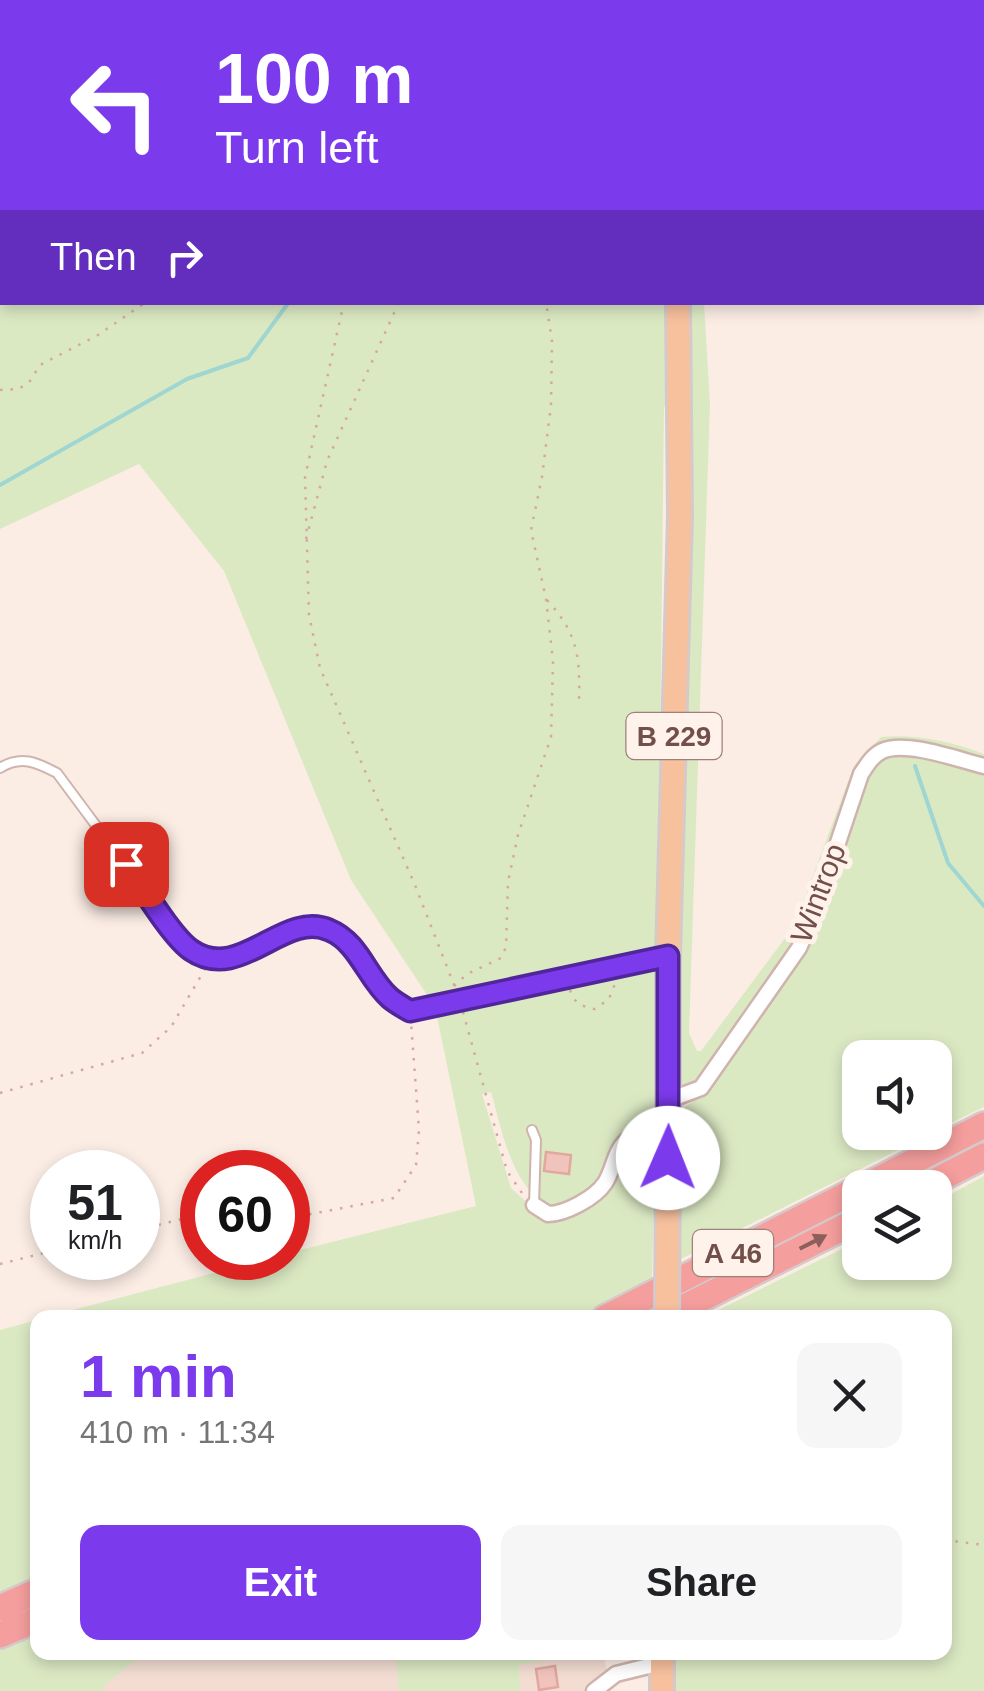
<!DOCTYPE html>
<meta charset="utf-8">
<style>
:root{--surface:#fff;--page:#f6f6f6;--text:#202124;--muted:#757577;--accent:#7c3aed}
body{margin:0;font-family:Arial,sans-serif;background:var(--page);color:var(--text);height:100vh;display:flex;flex-direction:column;font-size:38px;white-space:nowrap}
*{box-sizing:border-box;margin:0}
p{font-size:32px;color:var(--muted)}
.icon{flex:none;width:55px;height:55px;fill:none;stroke:currentColor;stroke-width:2;stroke-linecap:round;stroke-linejoin:round}
.map{position:relative;flex:1;overflow:hidden}
.side{position:absolute;left:30px;top:1310px;width:922px;height:350px;display:flex;flex-direction:column;background:var(--surface);border-radius:20px;box-shadow:0 5px 15px #0003}
.side>*{flex:none}
.guide{position:absolute;left:0px;top:0px;width:985px;height:305px;box-shadow:0 5px 15px #0003;background:#7c3aed;color:#fff;overflow:hidden}
.controls{position:absolute;left:842px;top:1040px;display:grid;gap:20px}
.controls a{display:grid;place-items:center;width:110px;height:110px;border-radius:20px;background:var(--surface);box-shadow:0 5px 15px #0003;font-size:50px}
.speed{position:absolute;left:30px;top:1150px;display:flex;gap:20px;font-size:50px;font-weight:700;text-align:center}
.speed>*{display:grid;place-content:center;width:130px;height:130px;border-radius:50%;background:var(--surface);box-shadow:0 5px 15px #0003;line-height:1}
.speed small{font-size:25px;font-weight:400}
.speed .limit{border:15px solid #d22;background:#fff;color:#111}
.pin{position:absolute;display:grid;place-items:center;width:85px;height:85px;color:#fff;margin:-42px;border-radius:20px;box-shadow:0 5px 15px #0006}
.me{position:absolute;width:110px;margin:-55px;rotate:1deg;stroke-linejoin:round;filter:drop-shadow(0 0 8px #0008)}
.turn{display:flex;align-items:center;gap:35px;height:210px;padding:0 50px;font-size:45px}
.turn .icon{width:130px;height:130px;stroke-width:2.5}
.turn b{display:block;font-size:70px;line-height:85px}
.then{display:flex;align-items:center;height:95px;padding:0 50px;background:#0003;gap:20px;font-size:38px}
.round{display:grid;place-items:center;flex:none;width:105px;height:105px;border-radius:20px;background:var(--page)}
.overview{display:flex;align-items:center;justify-content:space-between;height:170px;padding:0 50px}
h1{font-size:60px;font-weight:800;line-height:75px;color:var(--accent)}
.cta{display:flex;gap:20px;margin-top:auto;padding:20px 50px}
.cta a{flex:1;height:115px;border-radius:20px;background:var(--accent);color:#fff;font-size:40px;font-weight:800;line-height:115px;text-align:center}
.cta a+a{background:var(--page);color:var(--text)}
.map>svg:first-child{display:block}
</style>
<div class="map">
<svg width="984" height="1691" viewBox="0 0 984 1691">
<rect width="100%" height="100%" fill="#fbede4"/>
<!-- residential -->
<path fill="#f3ddd3" d="M603 1652 611 1691H104L103 1686 144 1653Z"/>
<!-- green -->
<path fill="#dbe9c3" d="M0 0H756L2 2V302L704 303 710 404 689 1033 697 1051H701L794 926 854 766 881 737C916 734 950 741 984 754V763L944 753 942 759 984 770V1107L935 1131V1058H860V1132L932 1133 679 1260 682 1156 680 1112 696 1098 708 1080 702 1074 697 1082 682 1088 678 1084 688 583 687 406 664 407 658 944 660 1118 654 1127C647 1128 638 1129 632 1133 596 1153 613 1202 549 1208 510 1182 503 1134 491 1092L482 1094 511 1188 533 1208 547 1216H570L601 1194 610 1183 626 1147 636 1141 644 1142 655 1167 652 1280 579 1317H46L271 1258H288V1253L476 1206 435 1007 351 880 224 571 139 464 0 529Z
M984 1176V1691H675L674 1653 945 1652V1318L704 1317 860 1240V1262H935V1203Z
M37 1320 38 1652 144 1653 104 1686V1691H0V1330Z
M395 1653V1652L589 1653 518 1665 521 1691H399Z"/>
<g fill="none" stroke-linecap="round" stroke-linejoin="round">
<!-- stream -->
<path stroke="#a0d6d1" stroke-width="4" d="M0 485 187 379 248 358 289 302
M915 766 948 863 984 906"/>
</g>
<!-- building -->
<path fill="#f0c4bd" stroke="#e2a79d" stroke-width="2.5" d="M546 1152 571 1155 569 1174 544 1171Z
M555 1666 558 1687 539 1690 536 1669Z"/>
<g fill="none" stroke-linecap="round" stroke-linejoin="round">
<!-- lane casing -->
<g stroke="#cfb4ae" stroke-width="12">
<path id="lane" d="M0 768C21 755 36 762 57 773L187 948 209 960H226L296 930 325 928 346 940 388 997 410 1011 666 957
M532 1130 536 1140 534 1205"/>
</g>
<!-- street casing -->
<g stroke="#cfb4ae" stroke-width="19">
<path id="street" d="M669 1100 701 1088 799 948 814 914 861 774C867 765 872 756 882 751 906 740 959 760 984 766
M534 1205 548 1214C565 1214 595 1198 605 1183 614 1169 614 1151 627 1140L668 1134
M594 1691 616 1674 661 1663"/>
</g>
<!-- primary casing -->
<g stroke="#d5cac9" stroke-width="28">
<path id="primary" d="M659 0 660 2
M668 1158V956L680 516 678 302
M662 1652V1691"/>
</g>
<!-- highway casing -->
<g stroke="#d5cac9" stroke-width="30">
<path id="highway" d="M862 1188 984 1125
M922 1188 984 1156
M605 1318 860 1188
M663 1318 860 1219
M0 1608 38 1591
M0 1635 38 1619"/>
</g>
<!-- path -->
<path stroke="#d5a7a0" stroke-width="2.5" stroke-dasharray="2.5 8" stroke-linecap="butt" d="M94 0 95 2
M443 0 444 2
M534 0 535 2
M344 302 305 477 309 615 320 668 415 885 456 990
M0 390 19 389 30 381 40 365 98 335 146 302
M306 539 327 461 399 302
M547 600C579 635 580 658 579 703
M454 986 467 974 501 958 506 947 508 882 518 835 551 737 553 661 546 599 531 530 542 477 551 405 552 341 546 302
M570 990C574 1003 582 1007 595 1009L609 999 618 976
M463 1012 507 1171 522 1193
M0 1093 142 1053 171 1027 205 969
M288 1214H311L394 1198 416 1165 419 1130 411 1022
M138 1230 202 1214
M0 1264 52 1251
M945 1540 984 1545"/>
<!-- lane -->
<use href="#lane" stroke="#fff" stroke-width="8"/>
<!-- street -->
<use href="#street" stroke="#fff" stroke-width="14"/>
<!-- primary -->
<use href="#primary" stroke="#f8c19e" stroke-width="22"/>
<!-- highway -->
<use href="#highway" stroke="#f49e9d" stroke-width="25"/>
<!-- primary-bridge casing -->
<g stroke="#d5cac9" stroke-width="28" stroke-linecap="butt">
<path id="primary-bridge" d="M667 1318 668 1158"/>
</g>
<!-- primary-bridge -->
<use href="#primary-bridge" stroke="#f8c19e" stroke-width="22"/>
</g>
<!-- one-way arrows -->
<defs><path id="oneway-solid" d="M-6-.8H1V-3.2L6.5 0L1 3.2V.8H-6Z" transform="scale(2.5)"/></defs>
<use fill="#8d5f5b" href="#oneway-solid" transform="translate(813 1242) rotate(-27)"/>
<g fill="none" stroke-linecap="round" stroke-linejoin="round">
<!-- route casing -->
<g stroke="#51269a" stroke-width="25">
<path id="route" d="M126 864C141 885 171 936 191 950 240 984 283 910 329 930 359 942 367 978 390 998 396 1003 403 1007 410 1011L668 956V1158"/>
</g>
<!-- route -->
<use href="#route" stroke="#7c3aed" stroke-width="18"/>
</g>
<g text-anchor="middle" dominant-baseline="central" stroke-width="10" stroke-linejoin="round" paint-order="stroke">
<!-- shield labels -->
<g fill="#fef2ea" stroke="#9d807a" stroke-width="2.5">
<rect x="626.5" y="713" width="95" height="46" rx="8"/>
<rect x="693" y="1230" width="80" height="46" rx="8"/>
</g>
<g font-size="28" font-weight="bold" fill="#734f4a">
<text x="674" y="736">B 229</text>
<text x="733" y="1253">A 46</text>
</g>
<!-- street labels -->
<g font-size="30" fill="#734f4a" stroke="#fef2ea">
<text transform="translate(818 893) rotate(-69)">Wintrop</text>
</g>
</g>
</svg>
<div class="controls">
<a><svg class="icon" aria-label="sound" viewBox="0 0 24 24"><path d="M4 9h4l5-4v14l-5-4H4zM17 9q2 3 0 6"/></svg></a>
<a><svg class="icon" aria-label="layers" viewBox="0 0 24 24"><path d="M12 4l9 5-9 5-9-5zM3 14l9 5 9-5"/></svg></a>
</div>
<div class="speed"><div>51<small>km/h</small></div><div class="limit">60</div></div>
<div class="pin" style="left:126px;top:864px;background:#d93025"><svg class="icon" aria-label="arrive" viewBox="0 0 24 24"><path d="M6 21V4h12l-3 4 3 4H6"/></svg></div>
<svg class="me" style="left:668px;top:1158px" viewBox="-20 -20 40 40"><circle r="19" fill="#fff"/><path d="M0-13L10 11 0 6-10 11z" fill="#7c3aed"/></svg>
<div class="guide">
<div class="turn"><svg class="icon" aria-label="left" viewBox="0 0 24 24"><path d="M17 20v-9H6M10 6l-5 5 5 5"/></svg><div><b>100 m</b>Turn left</div></div>
<div class="then">Then<svg class="icon" aria-label="right" viewBox="0 0 24 24"><path d="M7 20v-9h11M14 6l5 5-5 5"/></svg></div>
</div>
<section class="side">
<div class="overview"><div><h1>1 min</h1><p>410 m · 11:34</p></div><a class="round"><svg class="icon" aria-label="close" viewBox="0 0 24 24"><path d="M6 6l12 12M18 6L6 18"/></svg></a></div>
<div class="cta"><a>Exit</a><a>Share</a></div>
</section>
</div>
